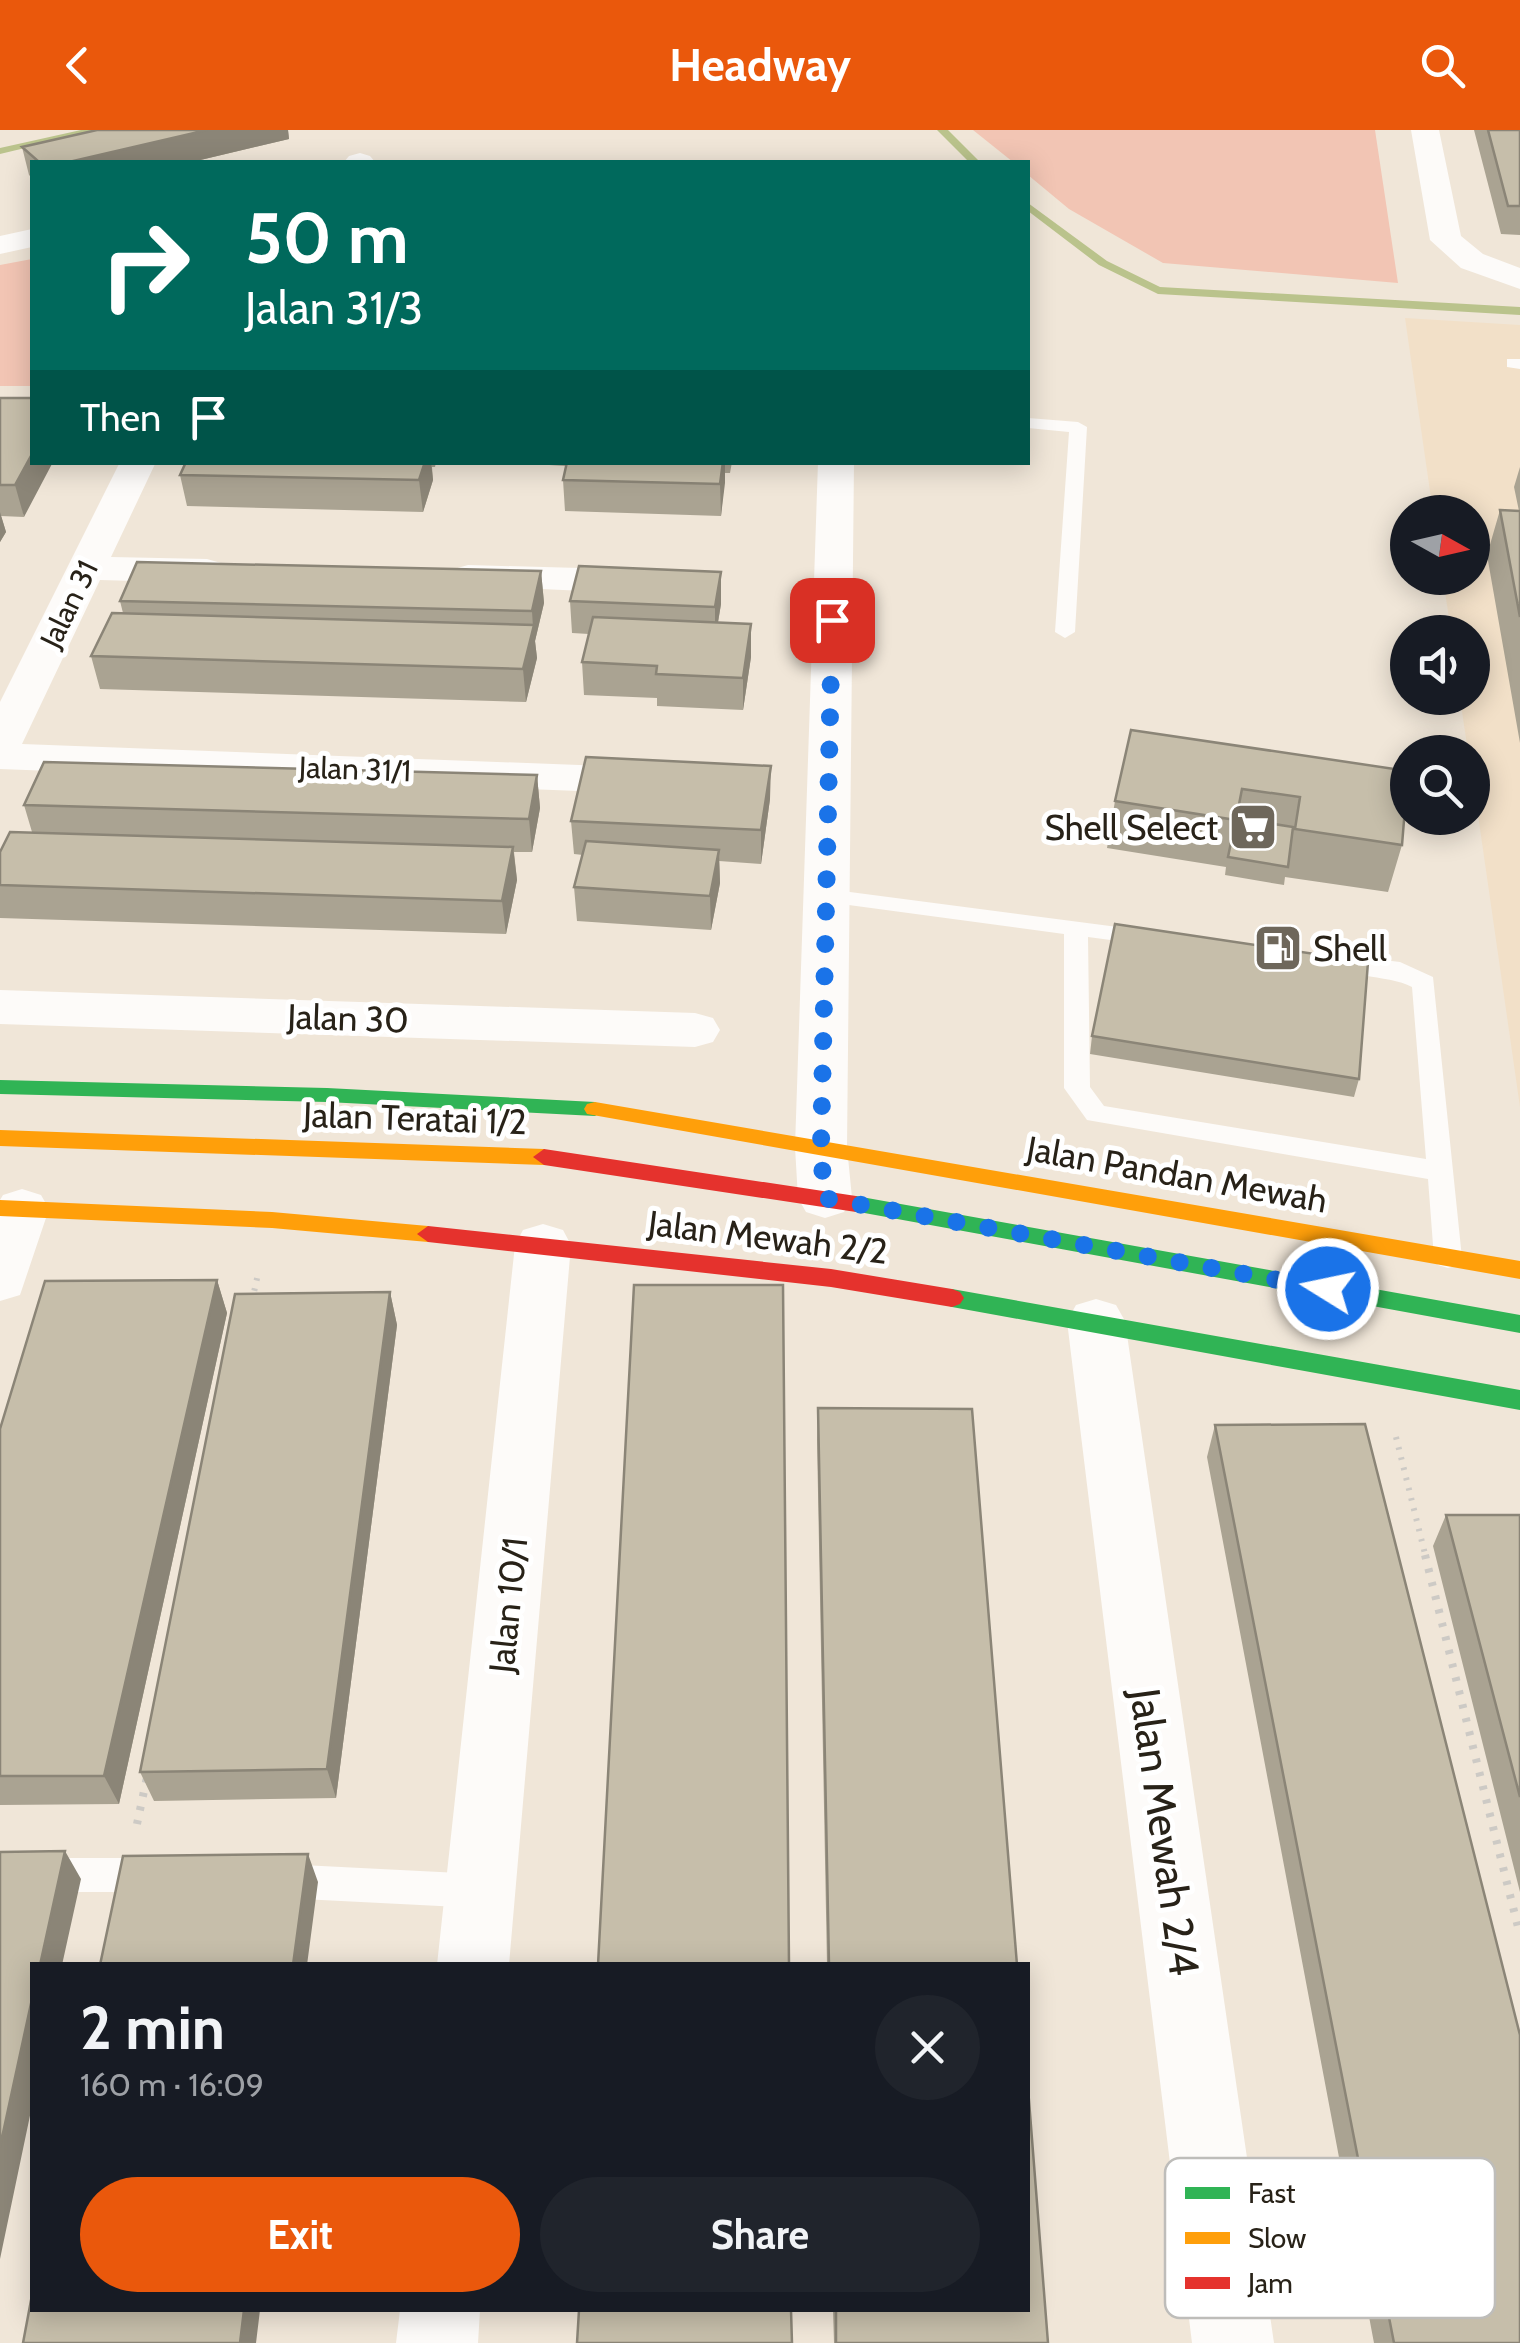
<!DOCTYPE html>
<meta charset="utf-8">
<style>
:root{--surface:#171b24;--page:#20242c;--text:#f1f3f6;--muted:#9ea1a6;--accent:#ea580c}
body{margin:0;font-family:Cabin,sans-serif;background:var(--page);color:var(--text);height:100vh;display:flex;flex-direction:column;font-size:38px;white-space:nowrap}
*{box-sizing:border-box;margin:0}
p{font-size:32px;color:var(--muted)}
.icon{flex:none;width:55px;height:55px;fill:none;stroke:currentColor;stroke-width:2;stroke-linecap:round;stroke-linejoin:round}
.map{position:relative;flex:1;overflow:hidden}
.details{position:absolute;left:30px;top:1832px;width:1000px;height:350px;display:flex;flex-direction:column;background:var(--surface);border-radius:0px;box-shadow:0 5px 25px #0003}
.details>*{flex:none}
.hud{position:absolute;left:30px;top:30px;width:1000px;height:305px;border-radius:0px;box-shadow:0 5px 25px #0003;background:#00695c;color:#fff;overflow:hidden}
.needle{width:65px;rotate:98deg}
.controls{position:absolute;left:1390px;top:365px;display:grid;gap:20px}
.controls a{display:grid;place-items:center;width:100px;height:100px;border-radius:50%;background:var(--surface);box-shadow:0 5px 25px #0003;font-size:50px}
.pin{position:absolute;display:grid;place-items:center;width:85px;height:85px;color:#fff;margin:-42px;border-radius:20px;box-shadow:0 5px 15px #0006}
.me{position:absolute;width:110px;margin:-55px;rotate:280deg;stroke-linejoin:round;filter:drop-shadow(0 0 8px #0008)}
.turn{display:flex;align-items:center;gap:35px;height:210px;padding:0 50px;font-size:45px}
.turn .icon{width:130px;height:130px;stroke-width:2.5}
.turn b{display:block;font-size:70px;line-height:85px}
.then{display:flex;align-items:center;height:95px;padding:0 50px;background:#0003;gap:20px;font-size:38px}
.round{display:grid;place-items:center;flex:none;width:105px;height:105px;border-radius:52px;background:var(--page)}
.overview{display:flex;align-items:center;justify-content:space-between;height:170px;padding:0 50px}
h1{font-size:60px;font-weight:700;line-height:75px}
.action{display:flex;gap:20px;margin-top:auto;padding:20px 50px}
.action a{flex:1;height:115px;border-radius:60px;background:var(--accent);color:#fff;font-size:40px;font-weight:700;line-height:115px;text-align:center}
.action a+a{background:var(--page);color:var(--text)}
header{display:flex;justify-content:space-between;align-items:center;height:130px;padding:0 50px;background:var(--accent);color:#fff;font-size:45px;font-weight:700}
.map>svg:first-child{display:block}
</style>
<header><svg class="icon" aria-label="back" viewBox="0 0 24 24"><path d="M15 5l-7 7 7 7"/></svg>Headway<svg class="icon" aria-label="search" viewBox="0 0 24 24"><circle cx="10" cy="10" r="6"/><path d="M15 15l6 6"/></svg></header>
<div class="map">
<svg width="1520" height="2213" viewBox="0 0 1520 2213">
<rect width="100%" height="100%" fill="#f0e6d8"/>
<!-- built -->
<path fill="#f2e0c8" d="M1405 188 1520 195V977L1473 650 1472 622H1468L1460 568H1472V502H1451L1443 448H1472V382H1433Z"/>
<!-- green -->
<path fill="#f2c5b4" d="M973 0H1375L1398 153 1163 133 1069 79 1028 45V32H1013Z
M32 129V256H0V135Z"/>
<g fill="none" stroke-linecap="round" stroke-linejoin="round">
<!-- stream -->
<path fill="#bac38c" fill-rule="evenodd" d="M81 0H100L0 24V18Z
M937 0H948L980 32H969Z
M1028 73 1107 131 1160 157 1520 177V185L1158 164 1099 135 1028 81Z"/>
<!-- path-far1 -->
<path stroke="#cdcac5" stroke-width="6" stroke-dasharray="2.5 8" stroke-linecap="butt" d="M252 1171 258 1144
M1396 1307 1426 1428"/>
<!-- path -->
<path stroke="#cdcac5" stroke-width="8" stroke-dasharray="4 10" stroke-linecap="butt" d="M1425 1425 1520 1805
M137 1694 147 1647"/>
<!-- lane -->
<path fill="#fdfbf9" fill-rule="evenodd" d="M1507 229H1520V239L1507 237Z
M1028 288 1078 292 1087 297 1075 502 1065 508 1055 502 1069 302 1028 298Z
M827 759 1156 802 1160 807 1156 812 1148 815 1088 807 1090 957 1104 976 1426 1029 1412 857C1388 844 1337 848 1322 832L1334 824 1400 832 1433 847 1462 1128 1458 1135 1448 1138 1438 1135 1434 1128 1428 1049 1087 990 1064 958V804L819 771 815 766Z
M0 1728H154L166 1733 172 1745 166 1757 154 1762H0Z
M282 1734 479 1744 491 1749 497 1761 491 1773 479 1778 282 1768 270 1763 264 1751 270 1739Z"/>
<!-- street -->
<path fill="#fdfbf9" fill-rule="evenodd" d="M1411 0H1439L1461 106 1483 124 1520 138V159L1461 138 1430 110Z
M360 23 370 26 375 32H344L349 26Z
M32 99V117L0 124V106Z
M120 332H156L111 427 207 429 221 433 227 441 221 449 207 453 100 450 22 614 657 638 673 642 679 651 673 660 657 664 0 639V572Z
M818 332H854L847 1017 852 1068 844 1082 825 1088 806 1082 798 1068 795 1017Z
M468 435 651 440 665 444 671 452 665 460 651 464 454 455 448 447 454 439Z
M0 860 695 883 713 888 720 900 713 912 695 917 0 894Z
M22 1059 41 1065 49 1079 20 1165 0 1171V1070L3 1065Z
M543 1094 563 1100 571 1115 509 1835H437L515 1115 523 1100Z
M1096 1169 1116 1175 1125 1191 1274 2213H1192L1067 1191 1076 1175Z
M400 2180H480L478 2213H396Z"/>
<!-- fast -->
<path fill="#30b455" fill-rule="evenodd" d="M0 950 327 958 595 972 606 979 595 986 327 972 0 964Z
M856 1066 1520 1185V1203L848 1080 845 1074Z
M952 1159 1520 1260V1280L952 1177 944 1174 940 1168 944 1162Z"/>
<!-- slow -->
<path fill="#ff9f0a" fill-rule="evenodd" d="M595 972 1520 1131V1149L587 984 584 979 587 974Z
M0 1000 544 1019 555 1027 544 1035 0 1016Z
M0 1070 272 1082 428 1096 439 1104 428 1112 272 1098 0 1086Z"/>
<!-- jam -->
<path fill="#e5322d" fill-rule="evenodd" d="M544 1019 856 1066 867 1074 856 1082 544 1035 533 1027Z
M428 1096 831 1139 952 1159 960 1162 964 1168 960 1174 952 1177 831 1157 428 1112 417 1104Z"/>
</g>
<!-- wall -->
<path fill="#aaa392" d="M97 0H288L289 9 192 32H32V48L29 45 22 17Z
M1474 0H1520V105L1501 104Z
M0 268 24 387 1 386 6 402 0 412Z
M186 332H436L435 337H432L433 350 423 382 187 376 180 345Z
M549 332H732L730 343H725L721 386 565 381 563 350 566 336 549 335Z
M1520 337V613L1487 425 1500 380 1519 381 1514 357Z
M541 441 544 473 535 511 537 528 526 572 100 559 91 526 123 483 120 471Z
M721 442V474L718 493 751 494V527L743 580 657 576V568L584 565 582 532 589 504 572 503 570 471Z
M1408 641 1402 715 1388 762 1285 747 1284 755 1225 745 1226 737 1107 718 1115 671Z
M537 645 540 678 532 722H514L517 750 506 804 0 788V722L32 702 24 675Z
M770 669 761 734 719 731 720 753 711 800 577 791 574 757 583 725 574 724 571 691Z
M1092 906 1359 949 1354 967 1090 924Z
M217 1150 227 1183 119 1674 0 1675V1299Z
M390 1162 397 1195 336 1668 154 1671 140 1642Z
M818 1278 1017 1835H827L817 1310Z
M1215 1295 1520 2213H1374L1207 1327Z
M1446 1385H1520V1762L1433 1416Z
M833 2180H1028L1048 2213H834Z"/>
<!-- shaded-wall -->
<path fill="#8b8577" d="M207 0H288L289 9 192 32H69Z
M32 324V332H53L24 387 15 355Z
M425 332H431L433 350 423 382 419 350Z
M723 332H725V353L721 386 720 354Z
M0 382 6 402 0 412Z
M541 441 544 473 535 511 537 528 526 572 523 539 533 497 532 481Z
M721 442V474L715 509V477Z
M751 494V527L743 580V548Z
M771 636 770 669 761 734V700Z
M537 645 540 678 532 722 529 689Z
M513 717 517 750 506 804 502 771Z
M719 720 720 753 711 800 710 766Z
M217 1150 227 1183 119 1674 104 1646Z
M390 1162 397 1195 336 1668 327 1639Z
M65 1721 81 1749 62 1835H40Z
M308 1724 318 1752 307 1835H293Z
M32 1869V1976L0 2129V2017Z
M244 2180H260L256 2213H240Z"/>
<!-- building -->
<path fill="#c6beaa" stroke="#8b8577" stroke-width="2.5" d="M97 0H207L69 32H39L22 17Z
M1488 0H1520V76H1508Z
M0 268H32V324L15 355H0Z
M186 332H425L419 350 180 345Z
M567 332H723L720 354 563 350Z
M1500 380 1520 381V487Z
M137 432 541 441 532 481 120 471Z
M579 436 721 442 715 477 570 471Z
M112 483 534 495 523 539 91 526Z
M593 487 751 494 743 548 656 544 657 536 582 532Z
M1131 600 1408 641 1402 715 1295 699 1300 667 1242 659 1236 690 1115 671Z
M586 627 771 636 761 700 571 691Z
M44 632 537 645 529 689 24 675Z
M1236 688 1293 697 1288 737 1228 727Z
M10 702 513 717 502 771 0 755V722Z
M586 711 719 720 710 766 574 757Z
M1115 794 1368 832 1359 949 1092 906Z
M217 1150 104 1646H0V1299L45 1151Z
M634 1155H783L789 1835H598Z
M390 1162 327 1639 140 1642 235 1164Z
M818 1278 972 1279 1017 1835H829Z
M1365 1294 1520 1905V2213H1394L1215 1295Z
M1446 1385H1520V1667Z
M65 1721 40 1835H32V1869L0 2017V1722Z
M308 1724 293 1835H100L123 1726Z
M1028 1958 1048 2213H836V2180H1028Z
M32 2165V2180H244L240 2213H23Z
M579 2180H791L792 2213H577Z"/>
<g fill="none" stroke-linecap="round" stroke-linejoin="round">
<!-- route -->
<path stroke="#1a73e8" stroke-width="18" stroke-dasharray="0 32.4" d="M832 490 821 1016 824 1068 1328 1159"/>
</g>
<!-- icons -->
<defs>
<g id="supermarket-square" transform="scale(2.5)"><rect x="-9" y="-9" width="18" height="18" rx="4" fill="#6e675b" stroke="#fff"/><path d="M-6-5.5h2.5l.6 2H6L4.5 2H-2.5L-4.4-4H-6ZM-1.5 3.2a1.3 1.3 0 1 0 .1 0ZM3 3.2a1.3 1.3 0 1 0 .1 0Z" fill="#fff"/></g>
<g id="fuel-square" transform="scale(2.5)"><rect x="-9" y="-9" width="18" height="18" rx="4" fill="#6e675b" stroke="#fff"/><path d="M-5.5-6h7V0h2V4h1.3V-2.5L3-4.5l.8-.8L6-3V5H2.5V1h-1V6h-7ZM-4.2-4.7v3.2H.2V-4.7Z" fill="#fff"/></g>
</defs>
<g fill-rule="evenodd">
<use href="#supermarket-square" x="1253" y="697"/>
<use href="#fuel-square" x="1278" y="818"/>
</g>
<g text-anchor="middle" dominant-baseline="central" stroke-width="10" stroke-linejoin="round" paint-order="stroke">
<!-- far-street labels -->
<g font-size="30" fill="#282218" stroke="#fff">
<text transform="translate(69 474) rotate(-64)">Jalan 31</text>
<text transform="translate(355 639) rotate(2)">Jalan 31/1</text>
</g>
<!-- poi labels -->
<g font-size="35" fill="#282218" stroke="#fff" text-anchor="end">
<text x="1218" y="697">Shell Select</text>
<text x="1313" y="818" text-anchor="start">Shell</text>
</g>
<!-- street labels -->
<g font-size="35" fill="#282218" stroke="#fff">
<text transform="translate(348 888) rotate(2)">Jalan 30</text>
<text transform="translate(415 988) rotate(2)">Jalan Teratai 1/2</text>
<text transform="translate(1177 1044) rotate(10)">Jalan Pandan Mewah</text>
<text transform="translate(768 1107) rotate(7)">Jalan Mewah 2/2</text>
<text transform="translate(508 1475) rotate(-84)">Jalan 10/1</text>
</g>
<!-- near-street labels -->
<g font-size="42" fill="#282218" stroke="#fff">
<text transform="translate(1165 1702) rotate(82)">Jalan Mewah 2/4</text>
</g>
</g>
<!-- legend -->
<rect x="1165" y="2028" width="330" height="160" rx="15" fill="#fff" stroke="#bebdba" stroke-width="2.5"/>
<rect x="1185" y="2057" width="45" height="12" fill="#30b455"/>
<rect x="1185" y="2102" width="45" height="12" fill="#ff9f0a"/>
<rect x="1185" y="2147" width="45" height="12" fill="#e5322d"/>
<g font-size="28" fill="#282218">
<text x="1248" y="2073">Fast</text>
<text x="1248" y="2118">Slow</text>
<text x="1248" y="2163">Jam</text>
</g>
</svg>
<div class="controls">
<a><svg class="needle" viewBox="-14 -14 28 28"><path d="M0-13l5 13h-10z" fill="#e53935"/><path d="M0 13l5-13h-10z" fill="#9ea1a6"/></svg></a>
<a><svg class="icon" aria-label="sound" viewBox="0 0 24 24"><path d="M4 9h4l5-4v14l-5-4H4zM17 9q2 3 0 6"/></svg></a>
<a><svg class="icon" aria-label="search" viewBox="0 0 24 24"><circle cx="10" cy="10" r="6"/><path d="M15 15l6 6"/></svg></a>
</div>
<div class="pin" style="left:832px;top:490px;background:#d93025"><svg class="icon" aria-label="arrive" viewBox="0 0 24 24"><path d="M6 21V4h12l-3 4 3 4H6"/></svg></div>
<svg class="me" style="left:1328px;top:1159px" viewBox="-20 -20 40 40"><circle r="17" fill="#1a73e8" stroke="#fff" stroke-width="3"/><path d="M0-11L8 9 0 5-8 9z" fill="#fff"/></svg>
<div class="hud">
<div class="turn"><svg class="icon" aria-label="right" viewBox="0 0 24 24"><path d="M7 20v-9h11M14 6l5 5-5 5"/></svg><div><b>50 m</b>Jalan 31/3</div></div>
<div class="then">Then<svg class="icon" aria-label="arrive" viewBox="0 0 24 24"><path d="M6 21V4h12l-3 4 3 4H6"/></svg></div>
</div>
<section class="details">
<div class="overview"><div><h1>2 min</h1><p>160 m · 16:09</p></div><a class="round"><svg class="icon" aria-label="close" viewBox="0 0 24 24"><path d="M6 6l12 12M18 6L6 18"/></svg></a></div>
<div class="action"><a>Exit</a><a>Share</a></div>
</section>
</div>
